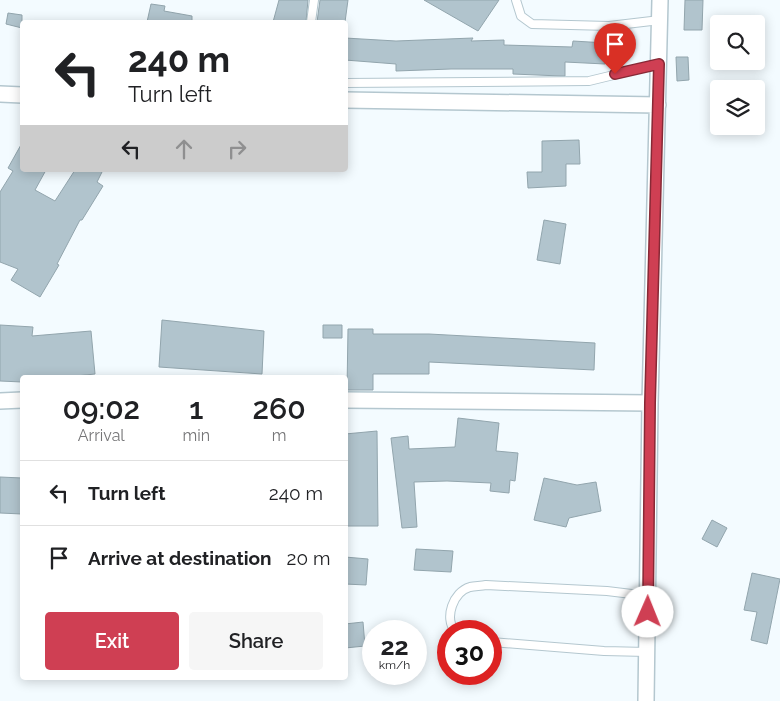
<!DOCTYPE html>
<style>
:root{--surface:#fff;--page:#f6f6f6;--text:#202124;--muted:#757577;--line:#e0e0e0;--accent:#cf3f53}
body{margin:0;font-family:Raleway,sans-serif;background:var(--page);color:var(--text);height:100vh;display:flex;flex-direction:column;font-size:19px;white-space:nowrap}
*{box-sizing:border-box;margin:0}
p{font-size:16px;color:var(--muted)}
.icon{flex:none;width:28px;height:28px;fill:none;stroke:currentColor;stroke-width:2;stroke-linecap:round;stroke-linejoin:round}
.map{position:relative;flex:1;overflow:hidden}
.drawer{position:absolute;left:20px;top:375px;width:328px;height:305px;display:flex;flex-direction:column;background:var(--surface);border-radius:5px;box-shadow:0 2px 12px #0003}
.drawer>*{flex:none}
.top-card{position:absolute;left:20px;top:20px;width:328px;height:152px;border-radius:5px;box-shadow:0 2px 12px #0003;background:#fff;color:var(--text);overflow:hidden}
.tools{position:absolute;left:710px;top:15px;display:grid;gap:10px}
.tools a{display:grid;place-items:center;width:55px;height:55px;border-radius:5px;background:var(--surface);box-shadow:0 2px 12px #0003;font-size:25px}
.speed{position:absolute;left:362px;top:620px;display:flex;gap:10px;font-size:25px;font-weight:700;text-align:center}
.speed>*{display:grid;place-content:center;width:65px;height:65px;border-radius:50%;background:var(--surface);box-shadow:0 2px 12px #0003;line-height:1}
.speed small{font-size:12px;font-weight:400}
.speed .limit{border:8px solid #d22;background:#fff;color:#111}
.pin{position:absolute;display:grid;place-items:center;width:42px;height:42px;color:#fff;margin:-51px -21px;border-radius:50% 50% 50% 0;rotate:-45deg;box-shadow:0 0 5px #0007}
.pin .icon{rotate:45deg}
.me{position:absolute;width:55px;margin:-28px;rotate:1deg;stroke-linejoin:round;filter:drop-shadow(0 0 4px #0008)}
.turn{display:flex;align-items:center;gap:18px;height:105px;padding:0 25px;font-size:22px}
.turn .icon{width:65px;height:65px;stroke-width:2.5}
.turn b{display:block;font-size:35px;line-height:42px}
.lanes{display:flex;align-items:center;height:48px;padding:0 25px;background:#0003;justify-content:center;gap:25px;direction:ltr}
.lanes .off{opacity:.35}
.eta{display:flex;justify-content:space-evenly;align-items:center;height:85px;text-align:center}
.eta b{font-size:30px;font-weight:600;line-height:35px}
.primary-button{display:flex;gap:10px;margin-top:auto;padding:10px 25px}
.primary-button a{flex:1;height:58px;border-radius:5px;background:var(--accent);color:#fff;font-size:20px;font-weight:600;line-height:58px;text-align:center}
.primary-button a+a{background:var(--page);color:var(--text)}
ul{padding:0;list-style:none}
li{display:flex;align-items:center;gap:15px;height:65px;padding:0 25px;border-top:1px solid var(--line)}
li div{flex:1}
li b{display:block;font-size:19px}
li em{font-style:normal}
.map>svg:first-child{display:block}
</style>
<div class="map">
<svg width="780" height="701" viewBox="0 0 780 701">
<rect width="100%" height="100%" fill="#f3fbff"/>
<!-- building -->
<path fill="#b1c4cd" stroke="#92a5ad" d="M279 0H308L306 22H273Z
M320 0H348L345 22H317Z
M424 0H499L478 31Z
M685 0H703L702 30H684Z
M151 4 165 6 164 11 192 16V22H147Z
M8 13 22 15V28L6 24Z
M345 38 396 41 473 38 471 41 504 40V45L572 47 573 41 606 43 605 64 565 62V76H561L513 74V69H451L396 71V64L345 60Z
M676 57H688L689 80 677 81Z
M579 140 580 164H566V186L528 188 527 172H542V141Z
M22 143V170H46L35 190 55 201 75 170H103L97 182 103 186 82 220H80L57 264 59 265 40 297 11 280 18 269 0 262V192L13 171 8 168Z
M544 220 566 224 560 264 537 260Z
M162 320 264 331 262 374 159 367Z
M0 325 33 327 32 336 91 331 95 374 57 378H22V382L0 381Z
M323 325H342V338H323Z
M348 329H373V334H429L595 343 594 370 429 362V374H373V390H347Z
M458 418 499 423 496 451 518 453 515 481 510 480 509 493 490 491 491 483 447 481 414 482 417 527 402 528 391 438 408 436 409 449 455 447Z
M377 431 378 526H345V434Z
M0 477 22 478V514L0 513Z
M544 478 577 485 596 482 601 511 569 518 566 527 534 520Z
M712 520 727 528 717 547 702 539Z
M416 549 453 551 451 572 414 570Z
M345 557 368 559 366 585 345 584Z
M752 573 780 579 767 644 751 640 757 612 744 610Z
M363 622 365 646 345 648V624Z"/>
<g fill="none" stroke-linecap="round" stroke-linejoin="round">
<!-- lane casing -->
<g stroke="#b4c7cf" stroke-width="10">
<path id="lane" d="M516 0 521 16 532 24 609 26 660 20
M311 22 314 0
M345 83 589 81 659 64
M455 631C444 618 453 592 470 587 475 586 481 586 486 585L607 591 648 596
M491 642 604 651 647 652"/>
</g>
<!-- street casing -->
<g stroke="#b4c7cf" stroke-width="18">
<path id="street" d="M0 94 22 95
M345 100 658 105
M345 400 650 403
M0 401 22 400
M646 701 650 403 660 0"/>
</g>
<!-- lane -->
<use href="#lane" stroke="#fff" stroke-width="8"/>
<!-- street -->
<use href="#street" stroke="#fff" stroke-width="15"/>
</g>
<g fill="none" stroke-linecap="round" stroke-linejoin="round">
<!-- route casing -->
<g stroke="#872936" stroke-width="12">
<path id="route" d="M615 74 659 64 650 403 648 612"/>
</g>
<!-- route -->
<use href="#route" stroke="#cf3f53" stroke-width="9"/>
</g>
</svg>
<div class="tools">
<a><svg class="icon" aria-label="search" viewBox="0 0 24 24"><circle cx="10" cy="10" r="6"/><path d="M15 15l6 6"/></svg></a>
<a><svg class="icon" aria-label="layers" viewBox="0 0 24 24"><path d="M12 4l9 5-9 5-9-5zM3 14l9 5 9-5"/></svg></a>
</div>
<div class="speed"><div>22<small>km/h</small></div><div class="limit">30</div></div>
<div class="pin" style="left:615px;top:74px;background:#d93025"><svg class="icon" aria-label="arrive" viewBox="0 0 24 24"><path d="M6 21V4h12l-3 4 3 4H6"/></svg></div>
<svg class="me" style="left:648px;top:612px" viewBox="-20 -20 40 40"><circle r="19" fill="#fff"/><path d="M0-13L10 11 0 6-10 11z" fill="#cf3f53"/></svg>
<div class="top-card">
<div class="turn"><svg class="icon" aria-label="left" viewBox="0 0 24 24"><path d="M17 20v-9H6M10 6l-5 5 5 5"/></svg><div><b>240 m</b>Turn left</div></div>
<div class="lanes"><svg class="icon" aria-label="left" viewBox="0 0 24 24"><path d="M17 20v-9H6M10 6l-5 5 5 5"/></svg><svg class="icon off" aria-label="ahead" viewBox="0 0 24 24"><path d="M12 20V5M6 11l6-6 6 6"/></svg><svg class="icon off" aria-label="right" viewBox="0 0 24 24"><path d="M7 20v-9h11M14 6l5 5-5 5"/></svg></div>
</div>
<section class="drawer">
<div class="eta">
<div><b>09:02</b><p>Arrival</p></div>
<div><b>1</b><p>min</p></div>
<div><b>260</b><p>m</p></div>
</div>
<ul>
<li><svg class="icon" aria-label="left" viewBox="0 0 24 24"><path d="M17 20v-9H6M10 6l-5 5 5 5"/></svg><div><b>Turn left</b></div><em>240 m</em></li>
<li><svg class="icon" aria-label="arrive" viewBox="0 0 24 24"><path d="M6 21V4h12l-3 4 3 4H6"/></svg><div><b>Arrive at destination</b></div><em>20 m</em></li>
</ul>
<div class="primary-button"><a>Exit</a><a>Share</a></div>
</section>
</div>
